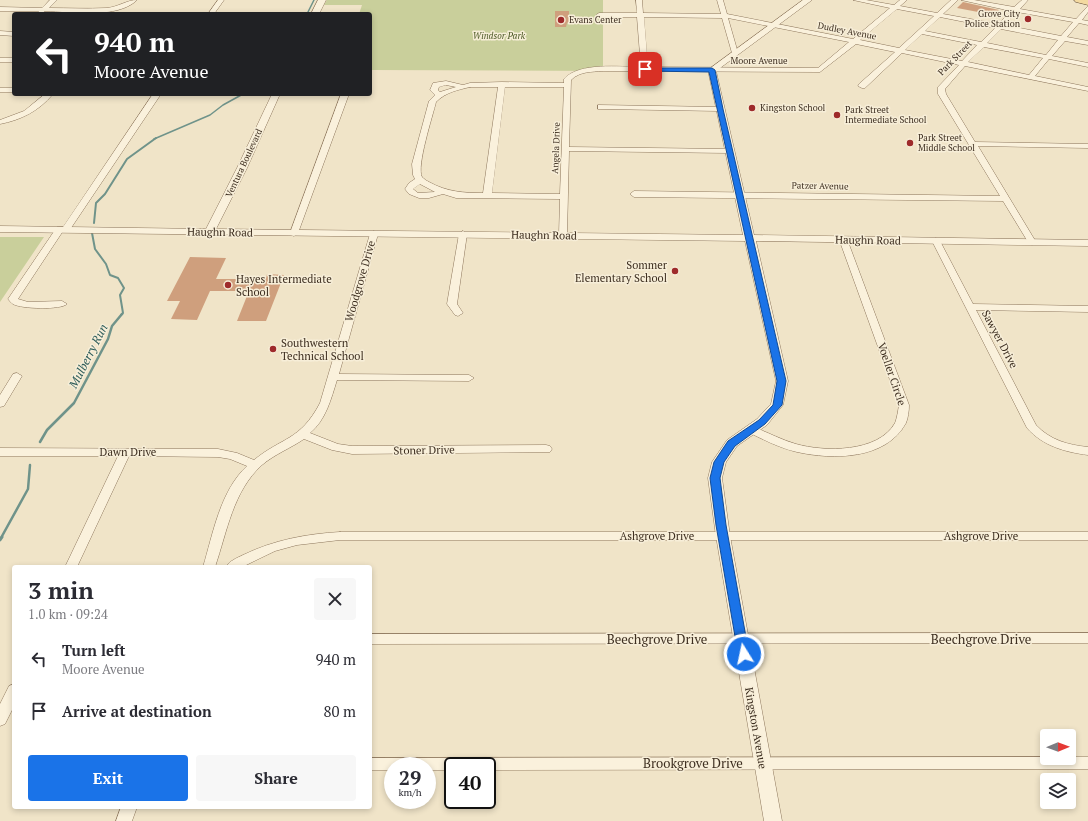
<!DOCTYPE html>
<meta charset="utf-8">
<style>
:root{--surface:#fff;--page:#f7f7f7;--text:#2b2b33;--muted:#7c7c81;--accent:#1a73e8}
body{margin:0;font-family:"PT Serif",serif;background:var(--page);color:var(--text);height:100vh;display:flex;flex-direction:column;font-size:15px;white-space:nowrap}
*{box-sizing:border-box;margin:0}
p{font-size:13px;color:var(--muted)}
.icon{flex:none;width:22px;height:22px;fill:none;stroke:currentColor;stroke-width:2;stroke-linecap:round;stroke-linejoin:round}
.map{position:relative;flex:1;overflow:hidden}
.side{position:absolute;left:12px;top:565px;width:360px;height:244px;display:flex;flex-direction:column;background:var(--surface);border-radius:4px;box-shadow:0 2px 6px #0003}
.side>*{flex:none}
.banner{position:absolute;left:12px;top:12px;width:360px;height:84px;border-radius:4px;box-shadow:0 2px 6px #0003;background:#202124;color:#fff;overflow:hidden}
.needle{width:26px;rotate:89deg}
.fabs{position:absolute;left:1040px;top:729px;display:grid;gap:8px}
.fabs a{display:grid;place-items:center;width:36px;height:36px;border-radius:4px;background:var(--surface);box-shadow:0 2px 6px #0003;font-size:20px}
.speed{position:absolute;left:384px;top:757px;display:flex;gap:8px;font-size:20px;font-weight:700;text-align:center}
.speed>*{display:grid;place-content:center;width:52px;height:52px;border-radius:50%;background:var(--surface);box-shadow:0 2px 6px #0003;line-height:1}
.speed small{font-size:10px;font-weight:400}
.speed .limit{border:2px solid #111;border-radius:6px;background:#fff;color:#111}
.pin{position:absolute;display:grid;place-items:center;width:34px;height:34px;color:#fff;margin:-17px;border-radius:8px;box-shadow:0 2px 6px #0006}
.me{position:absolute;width:44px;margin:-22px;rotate:350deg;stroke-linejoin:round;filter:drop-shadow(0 0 3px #0008)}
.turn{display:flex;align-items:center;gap:14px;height:84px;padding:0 16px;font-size:18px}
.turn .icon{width:52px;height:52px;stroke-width:2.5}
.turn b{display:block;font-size:28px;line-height:34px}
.round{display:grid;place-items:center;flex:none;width:42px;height:42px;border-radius:4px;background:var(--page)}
.overview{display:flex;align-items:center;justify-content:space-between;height:68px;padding:0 16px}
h1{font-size:24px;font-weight:700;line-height:30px}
.cta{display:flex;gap:8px;margin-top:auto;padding:8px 16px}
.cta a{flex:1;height:46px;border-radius:4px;background:var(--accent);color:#fff;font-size:16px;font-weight:700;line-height:46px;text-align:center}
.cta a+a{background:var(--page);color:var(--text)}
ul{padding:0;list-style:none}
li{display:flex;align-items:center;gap:12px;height:52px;padding:0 16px}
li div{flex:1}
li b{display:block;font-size:15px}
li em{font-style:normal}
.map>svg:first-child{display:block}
</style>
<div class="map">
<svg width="1088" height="821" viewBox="0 0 1088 821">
<rect width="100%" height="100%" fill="#f0e4c8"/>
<!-- green -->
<path fill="#c9cf9b" d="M327 0H603V71L370 70V14H359L362 5H324Z
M0 237H44L0 302Z"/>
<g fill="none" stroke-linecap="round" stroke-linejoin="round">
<!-- stream-far3 -->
<path stroke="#6f938a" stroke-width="1.5" d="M307 14 314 0
M154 139 210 115 223 105 243 94"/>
<!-- stream-far2 -->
<path stroke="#6f938a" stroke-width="2" d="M94 223 96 203 105 194 127 159 156 138
M92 233 95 249 106 264 110 275 118 278 124 288 120 295 123 313 121 315"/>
<!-- stream-far1 -->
<path stroke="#6f938a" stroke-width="2.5" d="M40 442 47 430 74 403 108 339 112 326 122 314
M1 538 28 489 30 465"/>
<!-- stream -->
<path stroke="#6f938a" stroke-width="3" d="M0 540 2 537"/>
</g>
<!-- building -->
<path fill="#cf9f7d" d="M963 2 999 10 994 15 957 8Z
M555 11H569V15H572L571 23H567L566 27H555Z
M190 257 226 258 216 279H266L267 274 284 275 266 321H237L249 291H210L197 320 171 319 180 301H167Z"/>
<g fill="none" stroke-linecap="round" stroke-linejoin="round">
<!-- minor casing -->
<g stroke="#8d765c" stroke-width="1">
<path id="minor" d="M50 0H57L49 8C68 8 88 9 107 8 118 7 127 0 137 0 118 19 71 12 45 11L41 14 38 11H0V7L42 8Z
M218 0H224L214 14H208Z
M636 0H642L643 13 721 14 717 0H723L727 14 853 39 890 8 853 0H866L894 5 900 0H907L900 6 937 13 951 0H958L943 14 998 24 1011 11 961 0H974L1014 7 1022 0H1028L1020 9 1076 19 1088 6V12L1082 20 1088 21V25L1079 23 1067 37 1088 41V45L1065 41 1052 56 1088 63V67L1049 59 1035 76 1088 87V91L965 66 945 89 946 94 975 142 1088 144V148L978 146 1036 242 1032 245 1028 242 1003 201 634 197 630 194 634 191 1000 196 938 94V87L959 65 902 53 865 88H862L858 86 859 84 895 52 856 44 820 72 603 71C592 72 580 71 571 80L569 147 729 149 733 151 729 153 569 151 567 235 566 237H560L559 235 560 199 456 198 443 194 429 198H419L409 194 405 189 409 183 415 179 413 175 412 164 429 101 435 95 430 90 433 83 446 81 463 85 470 83 502 82 564 83V79C579 62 620 67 641 67L637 17H599L596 15 599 13H637ZM897 9 934 16 899 48 860 40ZM1017 12 1073 22 1061 36 1004 25ZM644 17 722 18 732 53 735 55 738 53 728 18 849 42 818 68 648 67ZM940 17 995 28 981 42 925 31ZM1001 29 1058 40 1046 55 987 43ZM922 34 977 45 962 61 905 50ZM984 47 1043 58 1029 75 968 62ZM446 85 456 87 440 92 438 90 439 87ZM470 87H498L483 193C464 193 447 192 429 182 427 181 424 179 422 177 416 167 433 115 436 102 446 92 458 90 470 87ZM505 87H564L560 194 492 193ZM420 184 435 192 418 193 413 189Z
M0 31 14 32V36L0 35Z
M0 58H14V62H0Z
M0 88H14V92H0Z
M45 94H53C39 111 21 120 0 124V120L24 111Z
M153 94H161L69 231H63L18 299 28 302 62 301 67 304C61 310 21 309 13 304 11 303 9 300 8 299L57 227H63Z
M341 94H349L298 233 294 236 291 235 290 233Z
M598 105 719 107 723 109 719 111 601 109H598Z
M374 231 378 234 339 374 469 375 474 378 469 381 337 380C331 399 326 420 310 433L338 444 352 446 546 445 550 446 552 449 550 452 352 454 332 450 304 439C291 448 275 454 262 465 233 491 227 532 215 567H203C213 534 220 491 247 466L230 459 218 457 129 456 77 567H65L118 456H0V448L218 449 237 453 254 460C282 437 300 441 320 403L370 234Z
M463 231 467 234 457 304 463 313 458 316 455 315 447 304 459 234Z
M843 236 847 239 909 405C909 411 908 418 906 423 886 460 833 460 797 452 780 448 764 440 748 432L746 430 748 428H756C769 433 782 440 796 444 824 452 878 453 895 423 897 418 898 411 899 405L839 239Z
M936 238 940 241 973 304 1088 306V312L976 310 1036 425C1050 440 1068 445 1088 447V455C1065 452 1043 446 1027 428L932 241Z
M17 373 22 376 4 406 0 407V395L13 374Z
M340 532H1088V540H340L297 545 275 551 242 567H226C229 561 237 558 243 555 274 540 306 534 340 532Z
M1088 633V643L370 644V634Z
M14 684V706L5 724 0 726V704L9 686Z
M1047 757V758H1069V757H1088V769L487 770V766H453V770H427V766H393V770H370V758Z
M121 807H137L132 821H116Z"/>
</g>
<!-- tertiary casing -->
<g stroke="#8d765c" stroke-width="1">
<path id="tertiary" d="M318 0H326L319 14H311Z
M803 0H812L716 71 754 235 1088 240V246L756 241 788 381 783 405 767 425 737 446 726 462 722 478 730 536 782 821H764L716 536 708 478 712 462 727 440 757 419 771 404 776 381 745 241 0 232V226L206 229 237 168 272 94H280L247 168 216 229 743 235 708 70Z"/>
</g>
<!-- primary casing -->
<g stroke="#5b4430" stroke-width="1">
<path id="primary" d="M1074 0H1088V5L1076 2Z"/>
</g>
<!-- minor -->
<use href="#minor" fill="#faf1dc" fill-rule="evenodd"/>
<!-- tertiary -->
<use href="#tertiary" fill="#faf1dc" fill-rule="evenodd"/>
<!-- primary -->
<use href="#primary" fill="#f3d9a0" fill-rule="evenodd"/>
</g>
<!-- route -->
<path fill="#1a73e8" stroke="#114b97" d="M643 68H712L715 70 723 109 786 381 782 405 765 424 735 446 724 462 720 478 726 525 749 654 748 657 744 658 740 657 738 654 716 525 710 478 714 462 728 441 759 420 773 405 777 381 709 72 645 71H643Z"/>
<!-- markers -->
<g fill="#9e2a2b" stroke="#f7eed8" stroke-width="1.5">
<circle cx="1028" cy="19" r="4"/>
<circle cx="561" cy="20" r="4"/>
<circle cx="752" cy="108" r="4"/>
<circle cx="837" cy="115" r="4"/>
<circle cx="910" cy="143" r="4"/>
<circle cx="675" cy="271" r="4"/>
<circle cx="228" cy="285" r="4"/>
<circle cx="273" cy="349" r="4"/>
</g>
<g text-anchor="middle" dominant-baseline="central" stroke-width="3" stroke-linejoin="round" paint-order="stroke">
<!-- far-poi labels -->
<g font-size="9" fill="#3d2e20" stroke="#f7eed8" text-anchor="start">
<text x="1020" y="14" text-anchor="end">Grove City<tspan x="1020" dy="10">Police Station</tspan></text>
<text x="569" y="20">Evans Center</text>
<text x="760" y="108">Kingston School</text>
<text x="845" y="110">Park Street<tspan x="845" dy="10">Intermediate School</tspan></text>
<text x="918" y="138">Park Street<tspan x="918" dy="10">Middle School</tspan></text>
</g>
<!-- far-street labels -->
<g font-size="9" fill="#3d2e20" stroke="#f7eed8">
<text transform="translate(847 31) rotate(11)">Dudley Avenue</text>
<text transform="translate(955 58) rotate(-46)">Park Street</text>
<text x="759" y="61">Moore Avenue</text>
<text transform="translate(556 148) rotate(-88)">Angela Drive</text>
<text transform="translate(244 163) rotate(-65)">Ventura Boulevard</text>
<text transform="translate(820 186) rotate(1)">Patzer Avenue</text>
</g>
<!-- far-park labels -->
<g font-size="9" font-style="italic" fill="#4d5a26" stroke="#f7eed8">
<text x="499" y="36">Windsor Park</text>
</g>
<!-- street labels -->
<g font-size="11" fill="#3d2e20" stroke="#f7eed8">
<text transform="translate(220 232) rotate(1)">Haughn Road</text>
<text transform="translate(544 235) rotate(1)">Haughn Road</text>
<text transform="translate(868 240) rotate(1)">Haughn Road</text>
<text transform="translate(360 281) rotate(-74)">Woodgrove Drive</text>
<text transform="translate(1000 339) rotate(62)">Sawyer Drive</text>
<text transform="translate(892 374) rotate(71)">Voeller Circle</text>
<text transform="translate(424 450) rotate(-1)">Stoner Drive</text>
<text x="128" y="452">Dawn Drive</text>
<text x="657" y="536">Ashgrove Drive</text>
<text x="981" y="536">Ashgrove Drive</text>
<text transform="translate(756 728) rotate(80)">Kingston Avenue</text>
</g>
<!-- poi labels -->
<g font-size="11" fill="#3d2e20" stroke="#f7eed8" text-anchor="start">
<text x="667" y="265" text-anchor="end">Sommer<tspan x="667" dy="13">Elementary School</tspan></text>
<text x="236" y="279">Hayes Intermediate<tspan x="236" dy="13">School</tspan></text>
<text x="281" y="343">Southwestern<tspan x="281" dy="13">Technical School</tspan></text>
</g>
<!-- water labels -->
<g font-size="12" font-style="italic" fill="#2f5d5a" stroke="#f7eed8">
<text transform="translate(88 356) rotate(-63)">Mulberry Run</text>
</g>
<!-- near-street labels -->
<g font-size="13" fill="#3d2e20" stroke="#f7eed8">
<text x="657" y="639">Beechgrove Drive</text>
<text x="981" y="639">Beechgrove Drive</text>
<text x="693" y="763">Brookgrove Drive</text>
</g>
</g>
</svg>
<div class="fabs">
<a><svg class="needle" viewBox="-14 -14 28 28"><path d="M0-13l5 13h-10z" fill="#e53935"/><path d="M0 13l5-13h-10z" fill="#7c7c81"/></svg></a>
<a><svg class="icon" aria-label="layers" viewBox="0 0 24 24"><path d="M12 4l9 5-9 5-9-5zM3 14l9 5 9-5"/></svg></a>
</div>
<div class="speed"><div>29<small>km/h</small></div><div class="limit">40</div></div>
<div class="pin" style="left:645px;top:69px;background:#d93025"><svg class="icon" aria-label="arrive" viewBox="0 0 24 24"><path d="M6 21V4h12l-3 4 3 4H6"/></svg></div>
<svg class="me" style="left:744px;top:654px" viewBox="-20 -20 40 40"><circle r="17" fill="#1a73e8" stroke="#fff" stroke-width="3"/><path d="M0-11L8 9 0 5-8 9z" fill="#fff"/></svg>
<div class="banner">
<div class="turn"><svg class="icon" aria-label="left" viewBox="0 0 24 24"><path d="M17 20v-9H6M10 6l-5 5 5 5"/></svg><div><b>940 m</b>Moore Avenue</div></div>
</div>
<section class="side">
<div class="overview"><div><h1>3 min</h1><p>1.0 km · 09:24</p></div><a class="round"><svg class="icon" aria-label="close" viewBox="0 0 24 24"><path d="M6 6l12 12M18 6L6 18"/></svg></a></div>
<ul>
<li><svg class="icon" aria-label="left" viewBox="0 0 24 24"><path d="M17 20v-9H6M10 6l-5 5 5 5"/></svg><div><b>Turn left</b><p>Moore Avenue</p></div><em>940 m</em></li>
<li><svg class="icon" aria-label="arrive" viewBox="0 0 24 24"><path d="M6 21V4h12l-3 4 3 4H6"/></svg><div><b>Arrive at destination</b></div><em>80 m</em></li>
</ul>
<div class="cta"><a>Exit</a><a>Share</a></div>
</section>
</div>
